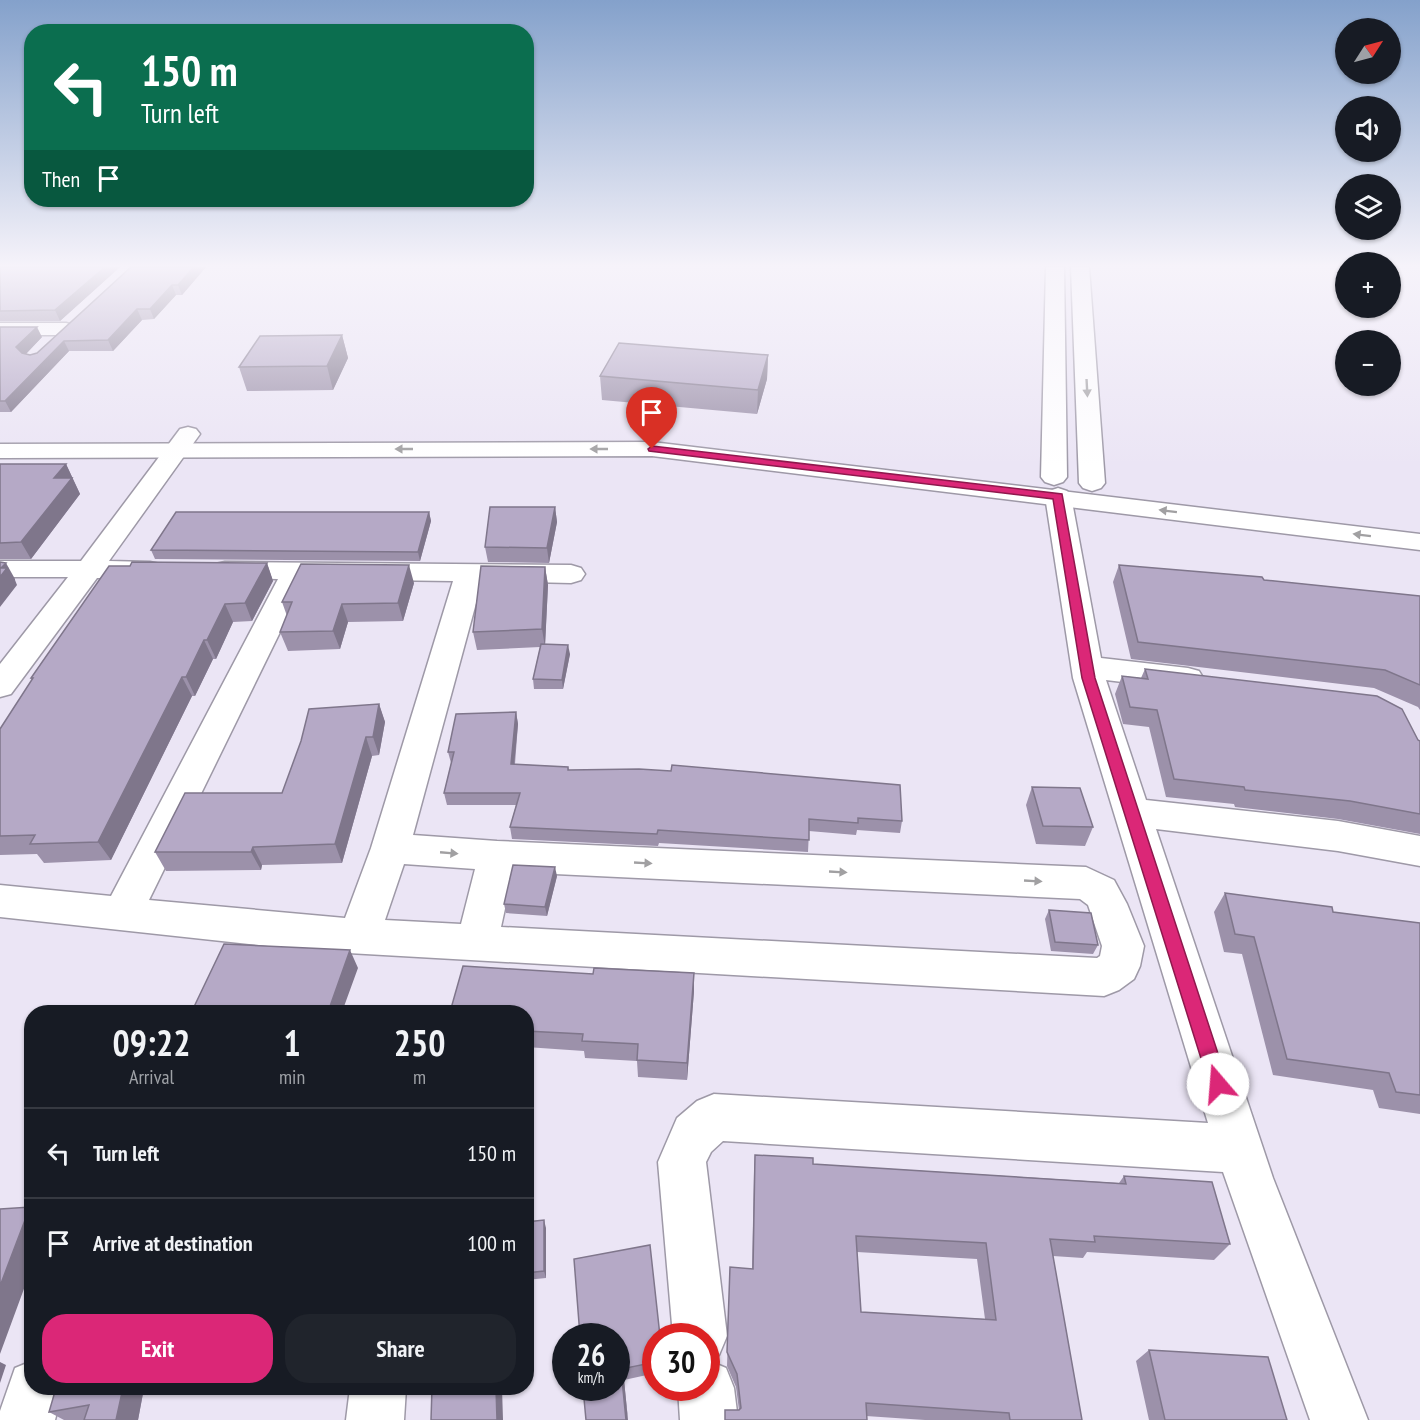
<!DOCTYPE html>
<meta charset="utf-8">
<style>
:root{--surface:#171b24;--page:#20242c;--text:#f1f3f6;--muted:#9ea1a6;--line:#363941;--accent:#db2777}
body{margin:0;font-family:"PT Sans Narrow",sans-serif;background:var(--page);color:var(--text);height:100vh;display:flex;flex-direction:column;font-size:22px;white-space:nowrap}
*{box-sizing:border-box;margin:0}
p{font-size:20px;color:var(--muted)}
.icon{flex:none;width:33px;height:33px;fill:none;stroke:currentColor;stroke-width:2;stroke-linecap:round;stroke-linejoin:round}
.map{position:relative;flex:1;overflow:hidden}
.details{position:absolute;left:24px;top:1005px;width:510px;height:390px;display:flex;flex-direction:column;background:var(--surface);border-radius:24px;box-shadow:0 2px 4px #0004}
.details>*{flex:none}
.banner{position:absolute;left:24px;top:24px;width:510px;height:183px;border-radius:24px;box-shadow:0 2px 4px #0004;background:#0b6e4f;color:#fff;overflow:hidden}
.needle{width:39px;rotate:54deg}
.fabs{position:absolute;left:1335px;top:18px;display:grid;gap:12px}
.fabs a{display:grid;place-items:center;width:66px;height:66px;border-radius:50%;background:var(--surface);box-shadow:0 2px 4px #0004;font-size:30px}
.speed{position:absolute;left:552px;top:1323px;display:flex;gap:12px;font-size:30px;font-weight:700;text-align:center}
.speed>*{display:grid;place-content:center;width:78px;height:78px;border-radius:50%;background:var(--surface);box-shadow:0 2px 4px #0004;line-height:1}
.speed small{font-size:15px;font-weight:400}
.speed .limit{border:9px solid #d22;background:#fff;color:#111}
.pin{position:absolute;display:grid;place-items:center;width:51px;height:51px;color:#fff;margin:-62px -26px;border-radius:50% 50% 50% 0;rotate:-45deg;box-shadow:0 0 6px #0007}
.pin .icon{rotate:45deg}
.me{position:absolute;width:66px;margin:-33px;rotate:342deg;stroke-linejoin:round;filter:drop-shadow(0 0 4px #0008)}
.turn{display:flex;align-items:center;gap:21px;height:126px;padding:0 18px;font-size:27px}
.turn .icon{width:78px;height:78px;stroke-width:2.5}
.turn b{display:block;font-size:42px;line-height:51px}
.then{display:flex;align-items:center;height:57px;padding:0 18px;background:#0003;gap:12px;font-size:22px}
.eta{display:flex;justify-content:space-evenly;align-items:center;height:102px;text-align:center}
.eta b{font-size:36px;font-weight:700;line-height:42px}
.cta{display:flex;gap:12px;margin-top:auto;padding:12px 18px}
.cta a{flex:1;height:69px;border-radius:24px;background:var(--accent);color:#fff;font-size:24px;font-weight:700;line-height:69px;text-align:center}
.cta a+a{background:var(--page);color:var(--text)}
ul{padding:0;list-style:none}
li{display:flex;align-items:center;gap:18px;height:90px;padding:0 18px;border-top:2px solid var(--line)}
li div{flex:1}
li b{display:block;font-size:22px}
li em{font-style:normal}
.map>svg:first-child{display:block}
</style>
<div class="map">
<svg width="1420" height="1420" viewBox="0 0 1420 1420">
<rect width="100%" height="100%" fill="#ebe5f5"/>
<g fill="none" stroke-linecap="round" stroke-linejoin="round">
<!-- street casing -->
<g stroke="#9e99a7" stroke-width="3">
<path id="street" d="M1046 267H1064L1067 477 1063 482 1054 485 1045 482 1041 477Z
M1071 267H1089L1105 483 1101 488 1092 491 1083 488 1079 483Z
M0 323H66L73 325 76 329 73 333 66 335H0Z
M188 427 196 429 200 434 109 561 150 562 160 564 164 570 160 576 150 578H97L11 694 0 697V664L68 577H0V561H81L180 429Z
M1058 488 1067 491 1071 496 1101 658 1188 668 1199 671 1204 679 1199 687 1188 690 1106 680 1146 800 1338 821 1420 836V866L1338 851 1156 829 1273 1178 1368 1420H1310L1223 1172 723 1141 711 1152 706 1162 727 1336 719 1355 707 1360 726 1368 734 1388 738 1420H680L678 1388H706V1336H673L658 1162 677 1118 697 1101 714 1094 1208 1123 1073 678 1045 496 1049 491Z
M225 562 571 565 581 568 585 574 581 580 571 583 482 581 413 835 497 841 1086 867 1114 880 1127 904 1144 946 1140 966 1134 979 1119 990 1104 996 313 951 0 917V885L111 896 278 579 225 578 215 576 211 570 215 564ZM306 579 453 581 371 848 345 918 149 900ZM404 864 475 869 461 924 385 920ZM513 872 1080 899 1088 905 1102 946 1100 956 1097 958 501 927Z
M32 1361V1388H63L55 1420H0V1411L15 1368Z
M350 1388H406L404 1420H346Z"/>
</g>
<!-- secondary casing -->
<g stroke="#9e99a7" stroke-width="3">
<path id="secondary" d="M652 442 1420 534V550L652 456 0 458V444Z"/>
</g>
<!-- street -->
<use href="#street" fill="#fff" fill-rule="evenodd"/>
<!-- secondary -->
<use href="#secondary" fill="#fff" fill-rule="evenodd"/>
</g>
<!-- wall -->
<path fill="#9c91aa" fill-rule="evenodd" d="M0 267H120L60 321H0Z
M206 267 182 295H176L154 319 142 320 113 351H69L11 412H0V327L42 337 26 354 30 355 37 353Z
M342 335 348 358 333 390 247 391 239 367Z
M768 355 767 379 757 414 602 400 600 376Z
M0 464H66L80 494 31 559H0Z
M555 507 557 522 549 563 488 562 485 547Z
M429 512 431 521 420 561 155 559 151 550Z
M267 563 273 581 252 621 233 622 216 659H213L195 696H192L111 860 44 863 37 854 0 855V729L32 680 31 678Z
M1119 565 1420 596V710L1418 707 1374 688 1131 659 1113 582Z
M545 567 548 585 545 644 570 654 563 689H534L533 679 540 647 477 650 473 632Z
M414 583 403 621 348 622 340 649 288 651 280 632 287 616 282 602Z
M1145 669 1420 741V834L1338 819 1235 807 1234 804 1166 797 1149 727 1123 724 1115 694 1122 676 1141 678Z
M379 704 385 722 379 755 372 756 342 863 262 865 261 870 166 871 155 852 282 793Z
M516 712 518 724 515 764 568 767 569 770 902 821 900 833 857 830 856 835 809 831 808 852 659 843 658 846 512 839 510 827 516 805H447L444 793 451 763 448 752Z
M1032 787 1093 827 1085 846 1036 844 1026 805Z
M557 876 547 916 506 913 504 904Z
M1225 893 1333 912 1420 923V1114L1379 1108 1373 1090 1273 1075 1242 954 1224 952 1214 912Z
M1049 910 1098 945 1093 954 1051 951 1045 919Z
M694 973V991L687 1080 638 1077 637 1061 585 1058 584 1051 526 1047V1012L593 974Z
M755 1155 813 1164 1119 1183 1124 1176 1230 1244 1214 1260 1087 1252 1083 1258 1053 1256 1082 1420H925L866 1416 739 1410 736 1387 727 1366 730 1267 752 1269 754 1172ZM857 1252 977 1259 985 1319 861 1312Z
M526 1222 546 1228V1278L526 1280Z
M616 1336H656V1373L624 1380 628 1420Z
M1149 1350 1287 1420H1149L1136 1361Z
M56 1388H144L138 1420H64L49 1412Z"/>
<!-- shaded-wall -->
<path fill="#7f768b" d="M105 267H120L60 321 55 310Z
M194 267H206L182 295 178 285Z
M172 285 176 295 154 319 150 309Z
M137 309 142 320 113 351 108 340Z
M37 327 42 337 22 358 16 347Z
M342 335 348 358 333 390 327 366Z
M64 341 69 351 11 412 5 401Z
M768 355 767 379 757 414 758 390Z
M66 464 80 494 31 559 21 542 54 478Z
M555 507 557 522 549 563 547 548Z
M429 512 431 521 420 561 418 552Z
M6 563 15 579V580L17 585 0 607V577L1 568Z
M267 563 273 581 252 621 245 603Z
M409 565 414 583 403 621 398 603Z
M545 567 548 585 545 647 542 629Z
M225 604 233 622 216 659 207 640Z
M342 604 348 622 340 649 333 631Z
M204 640 213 659 195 696 186 677Z
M568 645 570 654 563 689 562 680Z
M182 677 192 696 111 860 98 842Z
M379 704 385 722 379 755 373 737Z
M516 712 518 724 513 776 511 764Z
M366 737 372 756 342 863 335 844Z
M253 847 262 865 261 870 251 852Z
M555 867 557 876 547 916 545 907Z
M350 950 358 968 342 1012H328Z
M694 973V991L687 1080V1063Z
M30 1207 32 1209V1267L0 1354V1286Z
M544 1220 546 1228V1278L544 1271Z
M0 1362 6 1365 0 1383Z
M621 1369 624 1380 628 1420H626Z
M123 1388H144L138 1420H116Z
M496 1388H502L503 1420H497Z"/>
<!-- building -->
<path fill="#b5a9c6" stroke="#7f768b" stroke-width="1.5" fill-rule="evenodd" d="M0 267H105L55 310 0 311Z
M131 267H194L178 285H172L150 309H137L108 340 64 341 5 401H0V327H37L16 347 22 353 30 355 37 353Z
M342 335 327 366 239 367 260 336Z
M619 343 768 355 758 390 600 376Z
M0 464H66L54 478H72L21 542 0 543Z
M490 507H555L547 548 485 547Z
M176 512H429L418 552 151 550Z
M0 562 6 563 1 568H7L0 577Z
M132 562 267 563 245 603 225 604 207 640H204L186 677H182L98 842 30 844 35 835 0 836V729L33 678H31L109 566H130Z
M301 564 409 565 398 603 342 604 333 631 280 632 292 602H282Z
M1119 565 1262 577 1264 580 1420 596V685L1385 670 1138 642Z
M481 566 545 567 542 629 473 632Z
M541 644 568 645 562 680 533 679Z
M1145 669 1377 696 1402 709 1418 740 1420 741V814L1350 801 1245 790 1244 787 1174 779 1157 710 1130 707 1122 676 1148 679Z
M379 704 373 737H366L335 844 253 847 251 852H155L185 793H282L301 741 309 709Z
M516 712 511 764 568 767V770L639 769 671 771 672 765 900 785 902 821 858 818V823L809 819V840L658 830 657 834 510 827 520 793H444L454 752H448L456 714Z
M1032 787 1080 788 1093 827 1043 826Z
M513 865 555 867 545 907 504 904Z
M1225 893 1332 907 1333 912 1420 923V1095L1396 1092 1389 1073 1287 1059 1254 937 1235 934Z
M1049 910 1091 913 1098 945 1055 942Z
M224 944 350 950 328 1012H215L192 1011Z
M463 966 593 974 594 968 694 973 687 1063 637 1060 638 1044 582 1041 583 1034 526 1031V1012H450Z
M755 1155 813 1158V1164L1126 1184 1124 1176 1212 1182 1230 1244 1094 1236 1095 1242 1050 1239 1082 1420H1010L1009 1413 866 1403 867 1420H725V1410H739L741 1408 737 1374 727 1352 730 1267 753 1269ZM856 1236 986 1243 996 1320 861 1312Z
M30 1207 0 1286V1209Z
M544 1220V1271L526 1273V1222Z
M650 1245 660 1336H656V1362L621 1369 626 1420H586L583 1388H616V1336H580L574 1259Z
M1149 1350 1268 1357 1287 1420H1165Z
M56 1388H123L116 1420H84L89 1405 49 1412Z
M432 1388H496L497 1420H431Z"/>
<!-- one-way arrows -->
<defs><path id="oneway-solid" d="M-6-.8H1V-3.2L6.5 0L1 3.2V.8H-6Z" transform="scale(1.5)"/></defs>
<g fill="#a1a0a2">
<use href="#oneway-solid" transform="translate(1087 388) rotate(87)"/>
<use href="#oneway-solid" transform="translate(404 449) rotate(180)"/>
<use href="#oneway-solid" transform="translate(599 449) rotate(180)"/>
<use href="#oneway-solid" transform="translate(1168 511) rotate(-173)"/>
<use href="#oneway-solid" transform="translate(1362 535) rotate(-173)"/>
<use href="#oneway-solid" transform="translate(449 853) rotate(5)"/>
<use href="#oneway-solid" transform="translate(643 863) rotate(3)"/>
<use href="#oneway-solid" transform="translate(838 872) rotate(3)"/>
<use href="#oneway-solid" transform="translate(1033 881) rotate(3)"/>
</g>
<!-- sky -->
<linearGradient id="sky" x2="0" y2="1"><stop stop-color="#84a1cb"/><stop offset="0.57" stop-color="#f6f3fa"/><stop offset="1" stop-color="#f6f3fa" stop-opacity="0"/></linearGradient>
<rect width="1420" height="466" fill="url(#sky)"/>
<!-- route -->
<path fill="#db2777" stroke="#8e194d" stroke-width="1.5" d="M652 446 1062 494 1095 678 1228 1084 1225 1091 1218 1093 1212 1091 1209 1084 1082 678 1053 499 649 451 648 449Z"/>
</svg>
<div class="fabs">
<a><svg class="needle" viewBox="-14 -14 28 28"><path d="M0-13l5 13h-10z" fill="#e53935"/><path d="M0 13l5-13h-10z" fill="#9ea1a6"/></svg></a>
<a><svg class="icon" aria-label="sound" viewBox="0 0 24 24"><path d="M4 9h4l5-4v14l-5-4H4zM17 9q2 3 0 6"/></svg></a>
<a><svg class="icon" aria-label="layers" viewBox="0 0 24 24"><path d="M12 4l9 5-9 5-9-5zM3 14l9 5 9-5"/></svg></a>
<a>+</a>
<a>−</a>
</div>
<div class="speed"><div>26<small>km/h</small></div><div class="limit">30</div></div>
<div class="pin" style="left:652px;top:449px;background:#d93025"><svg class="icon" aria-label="arrive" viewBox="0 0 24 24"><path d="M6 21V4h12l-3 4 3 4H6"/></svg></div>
<svg class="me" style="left:1218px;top:1084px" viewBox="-20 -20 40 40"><circle r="19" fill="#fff"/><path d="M0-13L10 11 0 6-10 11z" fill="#db2777"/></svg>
<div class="banner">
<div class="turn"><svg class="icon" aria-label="left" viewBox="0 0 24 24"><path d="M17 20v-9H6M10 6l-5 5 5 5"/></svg><div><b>150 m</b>Turn left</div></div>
<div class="then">Then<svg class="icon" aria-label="arrive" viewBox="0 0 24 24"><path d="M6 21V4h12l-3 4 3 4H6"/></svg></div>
</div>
<section class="details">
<div class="eta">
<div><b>09:22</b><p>Arrival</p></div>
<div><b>1</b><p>min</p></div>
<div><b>250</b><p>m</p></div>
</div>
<ul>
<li><svg class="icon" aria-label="left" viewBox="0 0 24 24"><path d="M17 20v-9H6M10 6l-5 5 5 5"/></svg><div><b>Turn left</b></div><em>150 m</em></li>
<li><svg class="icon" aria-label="arrive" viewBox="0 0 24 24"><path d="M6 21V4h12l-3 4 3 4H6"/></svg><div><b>Arrive at destination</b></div><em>100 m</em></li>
</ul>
<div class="cta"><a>Exit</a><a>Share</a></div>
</section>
</div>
